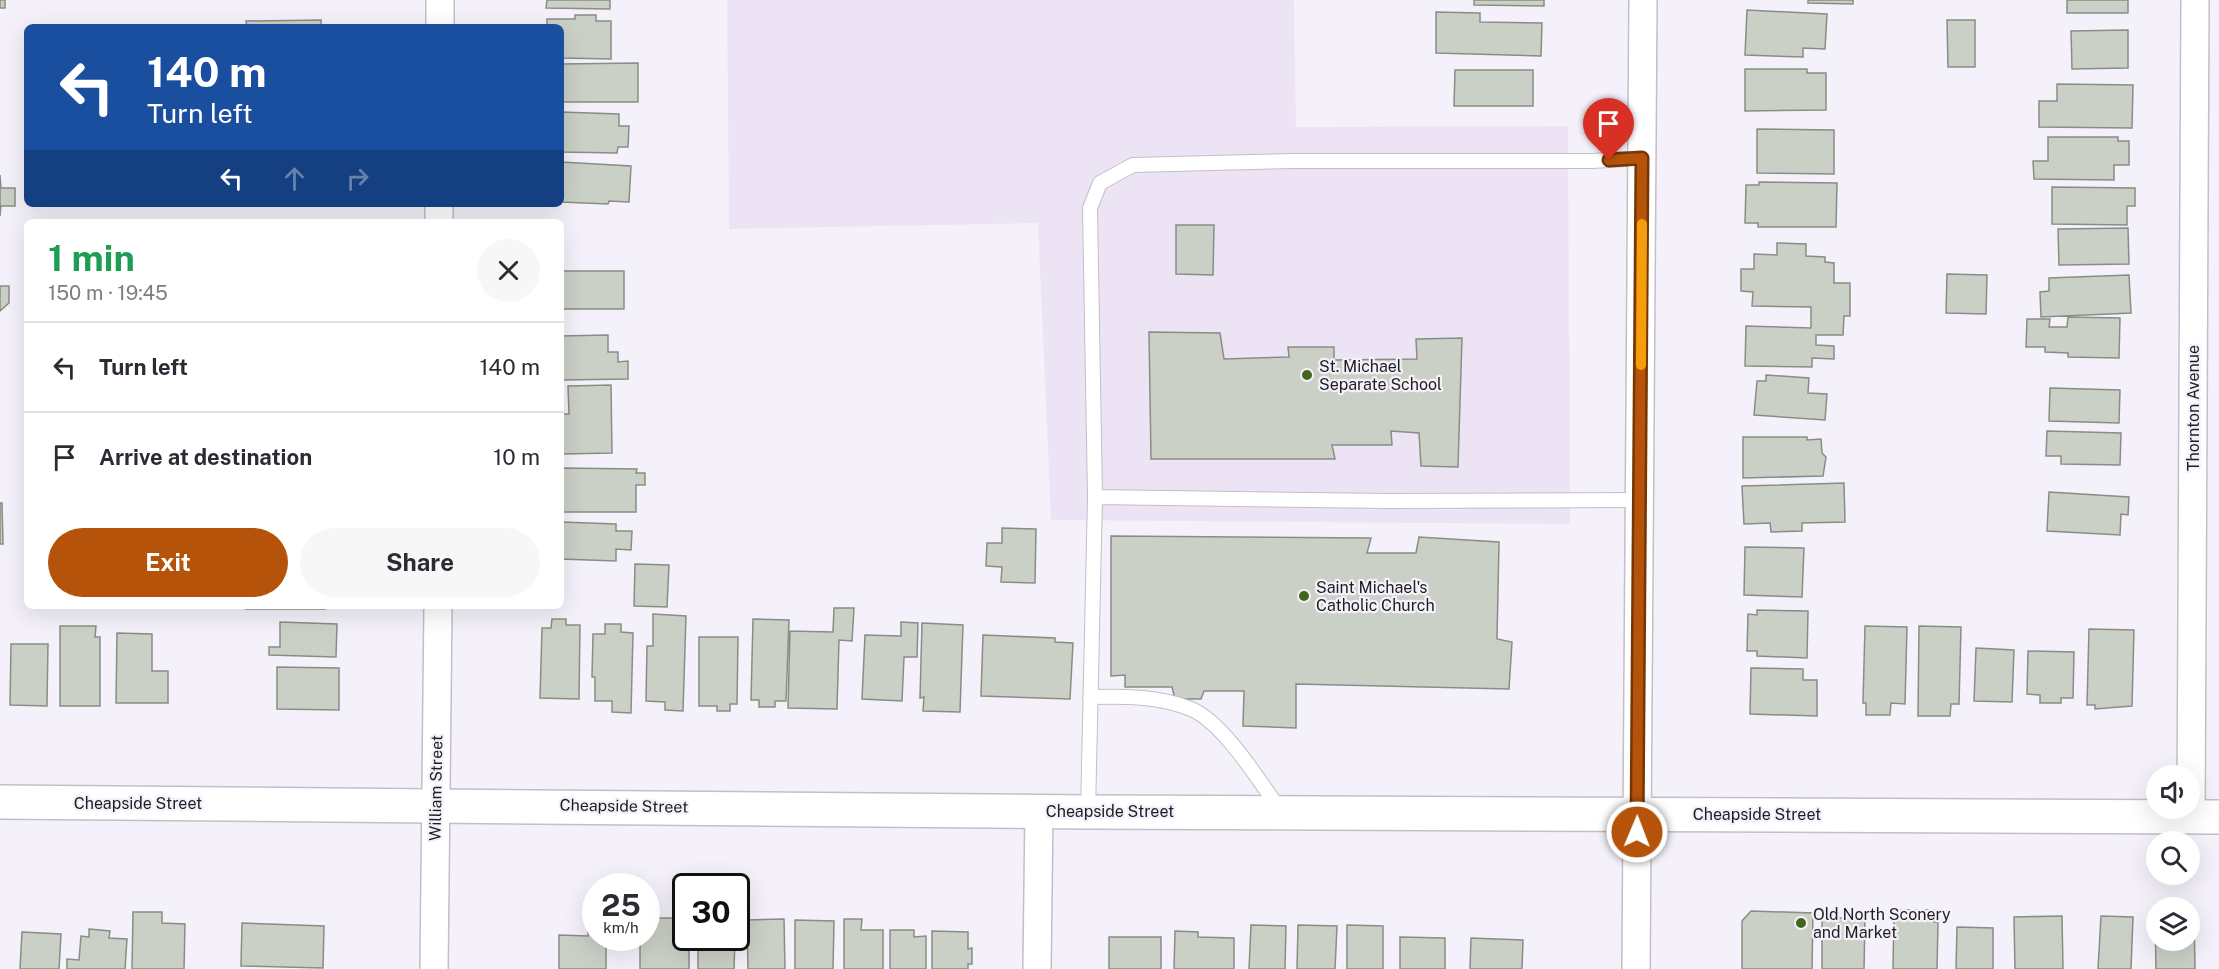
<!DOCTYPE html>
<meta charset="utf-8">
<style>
:root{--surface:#fff;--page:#f7f7f7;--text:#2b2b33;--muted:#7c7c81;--line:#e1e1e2;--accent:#b45309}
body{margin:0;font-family:"Public Sans",sans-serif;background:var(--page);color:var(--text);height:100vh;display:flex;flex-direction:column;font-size:22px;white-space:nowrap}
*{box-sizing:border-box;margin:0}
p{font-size:20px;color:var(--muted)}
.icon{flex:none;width:33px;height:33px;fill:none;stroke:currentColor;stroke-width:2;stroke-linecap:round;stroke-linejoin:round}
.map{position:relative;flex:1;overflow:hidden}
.drawer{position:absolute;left:24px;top:219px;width:540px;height:390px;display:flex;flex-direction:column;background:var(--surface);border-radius:9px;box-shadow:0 6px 24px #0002}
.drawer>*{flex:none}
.banner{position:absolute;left:24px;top:24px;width:540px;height:183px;border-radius:9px;box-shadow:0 6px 24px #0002;background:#1a4fa0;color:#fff;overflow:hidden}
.controls{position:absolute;left:2146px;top:765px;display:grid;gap:12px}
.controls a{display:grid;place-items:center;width:54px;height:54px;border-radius:50%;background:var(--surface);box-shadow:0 6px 24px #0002;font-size:30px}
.speed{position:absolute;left:582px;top:873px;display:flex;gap:12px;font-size:30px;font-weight:700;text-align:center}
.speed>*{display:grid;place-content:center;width:78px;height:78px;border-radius:50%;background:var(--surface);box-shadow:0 6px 24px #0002;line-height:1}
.speed small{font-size:15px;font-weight:400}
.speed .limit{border:3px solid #111;border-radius:9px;background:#fff;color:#111}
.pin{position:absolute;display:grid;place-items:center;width:51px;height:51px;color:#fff;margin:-62px -26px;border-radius:50% 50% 50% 0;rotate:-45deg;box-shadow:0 0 6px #0007}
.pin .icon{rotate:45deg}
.me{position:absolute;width:66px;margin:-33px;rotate:1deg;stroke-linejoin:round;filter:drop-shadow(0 0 4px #0008)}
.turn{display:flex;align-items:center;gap:21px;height:126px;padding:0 24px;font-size:27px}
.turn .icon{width:78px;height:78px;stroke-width:2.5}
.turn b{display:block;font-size:42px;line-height:51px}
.lanes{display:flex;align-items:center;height:57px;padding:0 24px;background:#0003;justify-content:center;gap:30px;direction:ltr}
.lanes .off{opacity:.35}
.round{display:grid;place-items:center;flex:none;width:63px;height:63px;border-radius:32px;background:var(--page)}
.headline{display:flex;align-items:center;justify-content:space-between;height:102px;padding:0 24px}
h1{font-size:36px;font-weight:700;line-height:45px;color:#1e9e55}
.primary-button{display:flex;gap:12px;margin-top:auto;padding:12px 24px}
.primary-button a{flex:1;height:69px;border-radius:36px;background:var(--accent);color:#fff;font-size:24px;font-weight:700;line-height:69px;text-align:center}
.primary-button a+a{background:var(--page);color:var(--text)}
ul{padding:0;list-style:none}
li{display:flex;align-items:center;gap:18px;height:90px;padding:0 24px;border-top:2px solid var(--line)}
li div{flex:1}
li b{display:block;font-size:22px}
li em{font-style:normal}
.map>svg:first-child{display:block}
</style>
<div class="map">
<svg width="2219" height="969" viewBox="0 0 2219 969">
<rect width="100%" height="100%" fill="#f5f1fa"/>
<!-- built -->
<path fill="#ece4f4" d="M727 0H1294L1296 127 1568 126 1570 524 1051 520 1038 223 729 229Z"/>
<!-- building -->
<path fill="#cbd0c7" stroke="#898d85" stroke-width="1.5" d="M0 0H5V8H0Z
M547 0H610V9L546 8Z
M1474 0H1544V6L1474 5Z
M1808 0H1853V4L1808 3Z
M2067 0H2128V13H2067Z
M1747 10 1827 14 1825 49 1803 48V57L1745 55Z
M1436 12 1480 13V22L1542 23 1541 56 1436 53Z
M575 15H596V21H611V59L561 58V27H547V19H575Z
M321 20V27H247L246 21Z
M1947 20H1975V67H1948Z
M2128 30V68L2072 69 2071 31Z
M638 63V102H561V64Z
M1745 69H1807V73H1826V110L1745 111Z
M1455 70H1533V106H1454Z
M2057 84 2133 85 2132 128 2039 127V101H2057Z
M561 112 619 114V126H629L628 147H618L617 153 561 152Z
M1757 129 1834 130V174L1757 173Z
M2048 137H2118V141H2129V165H2114V180L2034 179 2033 161H2048Z
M561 162 631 166 629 202 609 201 608 204 561 202Z
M0 175 1 188H15V206H1L0 216Z
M1759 182 1837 183 1836 227H1758V223H1745L1746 185H1759Z
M2052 187 2135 188V206H2127V225L2052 224Z
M271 204H339V205H271Z
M1176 225H1214L1213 275 1176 274Z
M2128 228 2129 264 2059 265 2058 229Z
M1777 243 1806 244V256L1825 257V262L1834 263V283H1850V316H1844L1843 335H1816V345L1834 346V359L1812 358V367L1745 366 1746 326 1811 328V307L1752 306 1753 292 1741 291V269H1754V254L1777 255Z
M561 271H624V309H561Z
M1947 274 1987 275 1986 314 1946 313Z
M2129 275 2131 313 2041 317 2040 292 2049 291V278Z
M0 286H9V303L0 311Z
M2068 317 2120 318 2119 358 2068 357V353L2045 352V347H2026L2027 319H2050L2049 327H2067Z
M1149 332 1220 333 1224 359 1289 357 1288 347H1334V360L1417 359 1416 339 1462 338 1458 467 1421 466 1419 433 1391 431 1392 445H1332L1335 459H1151Z
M608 335V352H618V362L628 361V379L561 380V336Z
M1766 375 1809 378 1808 393 1827 394 1825 420 1754 415 1757 381H1766Z
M611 385 612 453 561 454V414H569L568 386Z
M2050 388 2120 390 2119 423 2049 421Z
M2047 431 2121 433 2120 465 2061 464V456H2046Z
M1743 437H1807V440L1821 439 1822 453 1826 457 1823 476 1743 478Z
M561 468 637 469 636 473H645V485H636V512H561Z
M1844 483 1845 522 1802 523V531L1771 532 1770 523 1744 524 1742 486Z
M2049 492 2129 497 2128 515 2121 514 2120 535 2047 531Z
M0 503H2L3 544H0Z
M561 522 616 524V531H632L631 550 616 549V561L561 559Z
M1002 528 1036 529 1035 583 1001 582 1002 567 986 566 987 543H1002Z
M1111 536 1371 538 1367 553H1416L1419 537 1499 542 1497 639 1512 642 1509 689 1296 684V728L1243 726 1244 691H1204L1201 699H1175L1172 687H1125V675L1111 676Z
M1745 547 1804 548 1802 597 1744 595Z
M635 564 669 565 667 607 634 606Z
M246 606H325V609H246Z
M834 608H854L852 641 839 640 837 709 788 708 790 631 833 632Z
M1757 610 1808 611 1807 658 1757 656V651H1747L1748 614 1757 615Z
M653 614 686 616 683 711 665 710V702L646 701 647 646H653Z
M552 619H566V625H580L579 699 540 698 542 628H551Z
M753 619 789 620 786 701H775V707H759V700H751Z
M280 622 337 624 336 657 269 655V647H280Z
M901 622 918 623 917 657H904L902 701 862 699 865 635 901 636Z
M922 623 963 625 960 712 923 711 924 697 920 698Z
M605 624H621V632L633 633 631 713 612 712V701H595V677H592L593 634H605Z
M60 626H96L95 637H100V706H60Z
M1865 626 1907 627 1905 704 1891 703 1890 715H1866V703H1863Z
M1919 626 1961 627 1959 704H1951L1950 716H1918Z
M2089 629 2134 630 2132 706 2095 709V705H2087Z
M117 633 152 634V671H168V703H116Z
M983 635 1055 638V642L1073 643 1070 699 981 696Z
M699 637H738L737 704H730V711H717V706H699Z
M11 644H48L47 706 10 705Z
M1976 648 2014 650 2012 702 1974 701Z
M2028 651 2074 652 2073 698H2061V703H2040V695L2027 694Z
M277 667 339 668V710L277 709Z
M1751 668 1803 669V680H1817V716L1750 714Z
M1894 910H1934V922H1938L1937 969H1893Z
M1751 911 1813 913 1812 969H1742V921Z
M133 912H162V923L185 924 184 969H132Z
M2190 912H2194L2195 969H2156L2155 913H2157V940H2190Z
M2062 916 2063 969H2015L2014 917Z
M2101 916 2133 917 2131 969H2098Z
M646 918H686V938H689V969H640V938H646Z
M1822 918H1865L1864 969H1822Z
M784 919 785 969H748L747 920Z
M844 919H862L861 930H883V969H844Z
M588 920H596V938H606V969H559V935L588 936Z
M795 920 834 921 833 969H795Z
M242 923 324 926 323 968 241 966Z
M1251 925 1286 926 1285 969H1249Z
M1298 925 1337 926 1335 969H1297Z
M1347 925 1383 926V969H1347Z
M1957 927 1993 928V969H1956Z
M89 929 110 931 109 938 127 939 125 969H67V959L79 960 81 936 89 937Z
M890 930H914V937L926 936V969H890Z
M932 931 968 932V949L972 948V964H968V969H932Z
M1175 931 1198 932V937L1234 938V969H1174Z
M22 932 61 934 59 969H20Z
M1109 937H1161V969H1109Z
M1400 937 1445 938V969H1400Z
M698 938H735L734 969H698Z
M1471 938 1523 940 1522 969H1470Z"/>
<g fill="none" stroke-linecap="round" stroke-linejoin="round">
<!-- service casing -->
<g stroke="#c3bec7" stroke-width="16">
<path id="service" d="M1095 497 1388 501 1640 500
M1090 697C1123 696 1159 696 1191 709 1223 722 1260 782 1280 810
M1088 812 1095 497 1090 208 1100 183 1133 165 1291 161H1592L1642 158"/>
</g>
<!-- minor casing -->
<g stroke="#c3bec7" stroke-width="30">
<path id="minor" d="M440 27V0
M439 222V204
M2191 816 2195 0
M434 969 438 606
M1037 969 1039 811
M1636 969 1643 0"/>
</g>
<!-- tertiary casing -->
<g stroke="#c3bec7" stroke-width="36">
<path id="tertiary" d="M0 802 1088 812 2219 817"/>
</g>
<!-- service -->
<use href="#service" stroke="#fff" stroke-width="14"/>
<!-- minor -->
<use href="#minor" stroke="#fff" stroke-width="27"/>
<!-- tertiary -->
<use href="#tertiary" stroke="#fff" stroke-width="33"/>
</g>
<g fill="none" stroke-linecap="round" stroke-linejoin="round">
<!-- route casing -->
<g stroke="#753606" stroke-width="15">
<path id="route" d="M1609 160 1642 158 1637 832"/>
</g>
<!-- route -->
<use href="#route" stroke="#b45309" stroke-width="10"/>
<!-- slow -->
<path stroke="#f59e0b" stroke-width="10" d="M1641 365 1642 224"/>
</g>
<!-- markers -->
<g fill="#44651b" stroke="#f5f1fa" stroke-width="2">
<circle cx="1307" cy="375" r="6"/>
<circle cx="1304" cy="596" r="6"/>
<circle cx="1801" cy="923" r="6"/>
</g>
<g text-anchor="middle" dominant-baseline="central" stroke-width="4.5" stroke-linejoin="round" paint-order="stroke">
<!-- poi labels -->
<g font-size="16" fill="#1e1d20" stroke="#f5f1fa" text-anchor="start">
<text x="1319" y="366">St. Michael<tspan x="1319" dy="18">Separate School</tspan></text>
<text x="1316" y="587">Saint Michael's<tspan x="1316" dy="18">Catholic Church</tspan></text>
<text x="1813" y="914">Old North Sconery<tspan x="1813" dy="18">and Market</tspan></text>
</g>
<!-- street labels -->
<g font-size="16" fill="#1e1d20" stroke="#f5f1fa">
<text transform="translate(2193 408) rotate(-90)">Thornton Avenue</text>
<text transform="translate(436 788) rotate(-89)">William Street</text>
<text x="138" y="803">Cheapside Street</text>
<text transform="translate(624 806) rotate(1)">Cheapside Street</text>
<text x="1110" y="811">Cheapside Street</text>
<text x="1757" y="814">Cheapside Street</text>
</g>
</g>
</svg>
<div class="controls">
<a><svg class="icon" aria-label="sound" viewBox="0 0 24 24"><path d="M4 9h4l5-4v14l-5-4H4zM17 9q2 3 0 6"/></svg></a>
<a><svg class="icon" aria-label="search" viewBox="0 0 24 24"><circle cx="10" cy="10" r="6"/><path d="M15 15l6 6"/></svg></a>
<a><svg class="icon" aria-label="layers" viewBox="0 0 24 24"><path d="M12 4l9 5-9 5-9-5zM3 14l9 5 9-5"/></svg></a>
</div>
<div class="speed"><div>25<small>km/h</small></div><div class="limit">30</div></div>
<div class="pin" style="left:1609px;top:160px;background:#d93025"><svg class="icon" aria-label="arrive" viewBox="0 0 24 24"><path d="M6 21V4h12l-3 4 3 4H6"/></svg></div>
<svg class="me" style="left:1637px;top:832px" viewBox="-20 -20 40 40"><circle r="17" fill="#b45309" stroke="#fff" stroke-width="3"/><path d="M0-11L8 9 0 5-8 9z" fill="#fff"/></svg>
<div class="banner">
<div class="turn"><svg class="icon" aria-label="left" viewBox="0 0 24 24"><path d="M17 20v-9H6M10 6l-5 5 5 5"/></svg><div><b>140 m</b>Turn left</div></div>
<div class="lanes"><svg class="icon" aria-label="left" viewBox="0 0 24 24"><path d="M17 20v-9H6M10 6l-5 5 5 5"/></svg><svg class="icon off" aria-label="ahead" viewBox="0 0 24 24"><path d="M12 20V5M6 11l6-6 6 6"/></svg><svg class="icon off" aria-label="right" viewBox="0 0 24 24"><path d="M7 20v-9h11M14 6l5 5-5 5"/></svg></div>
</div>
<section class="drawer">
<div class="headline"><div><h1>1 min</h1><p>150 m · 19:45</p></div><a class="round"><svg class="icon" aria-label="close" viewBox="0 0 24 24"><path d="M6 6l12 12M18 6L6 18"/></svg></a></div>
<ul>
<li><svg class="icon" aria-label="left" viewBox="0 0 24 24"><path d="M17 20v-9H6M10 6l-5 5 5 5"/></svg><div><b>Turn left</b></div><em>140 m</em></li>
<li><svg class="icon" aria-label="arrive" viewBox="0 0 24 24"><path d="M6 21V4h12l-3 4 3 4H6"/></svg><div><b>Arrive at destination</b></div><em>10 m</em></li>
</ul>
<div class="primary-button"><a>Exit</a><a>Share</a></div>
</section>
</div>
